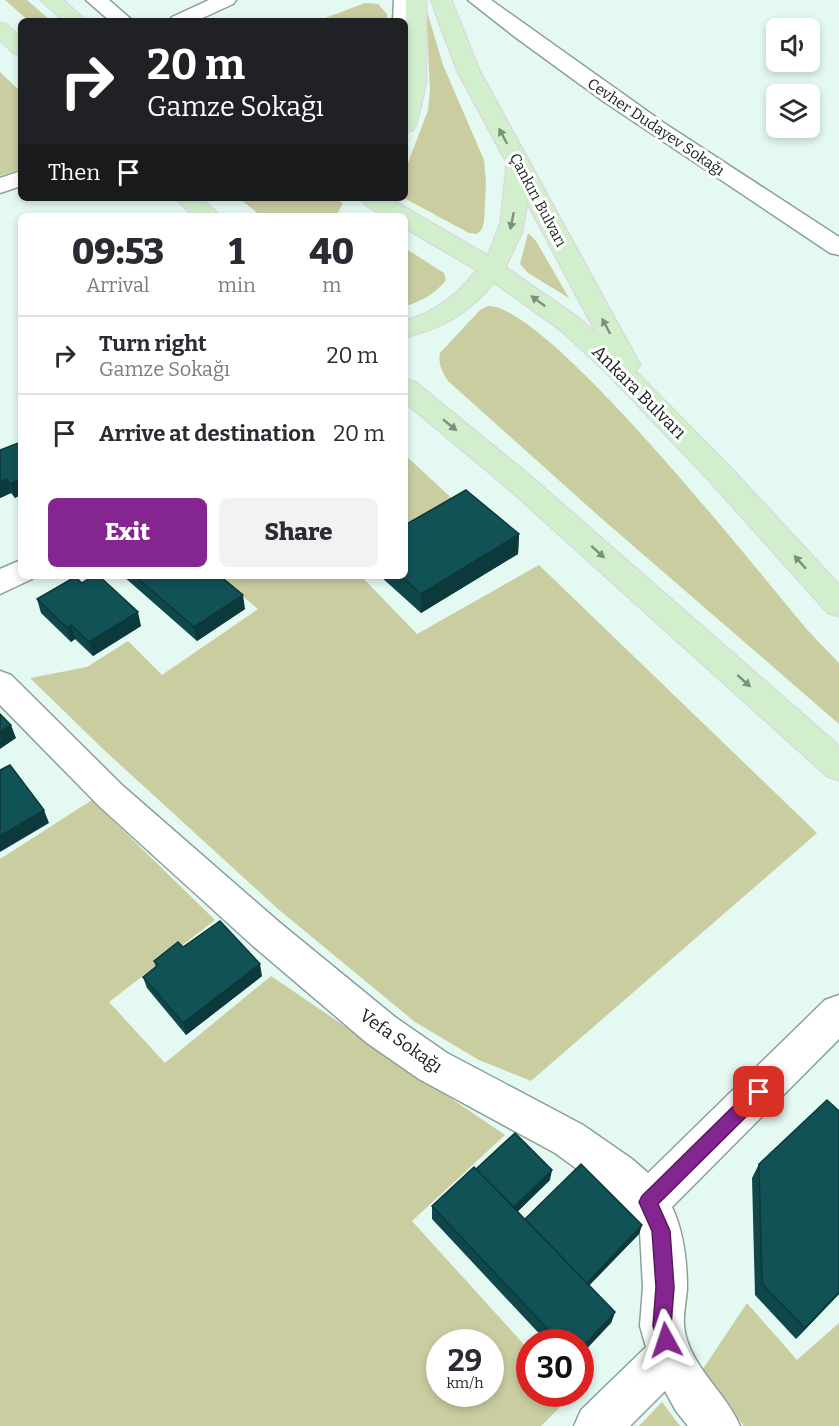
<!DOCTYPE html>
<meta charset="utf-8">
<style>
:root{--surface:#fff;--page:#f2f2f3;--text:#2b2b33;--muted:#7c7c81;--line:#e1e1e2;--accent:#852690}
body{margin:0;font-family:Bitter,serif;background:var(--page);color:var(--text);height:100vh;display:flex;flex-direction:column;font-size:22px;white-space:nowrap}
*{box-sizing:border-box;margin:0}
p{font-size:20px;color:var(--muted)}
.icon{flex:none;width:33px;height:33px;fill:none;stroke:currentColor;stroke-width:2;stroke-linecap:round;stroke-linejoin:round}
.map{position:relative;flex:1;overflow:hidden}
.details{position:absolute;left:18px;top:213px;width:390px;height:366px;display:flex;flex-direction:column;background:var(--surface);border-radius:9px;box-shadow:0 3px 9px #0003}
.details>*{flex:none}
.guide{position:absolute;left:18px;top:18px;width:390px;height:183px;border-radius:9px;box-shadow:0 3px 9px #0003;background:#202124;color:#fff;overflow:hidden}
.tools{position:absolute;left:766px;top:18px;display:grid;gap:12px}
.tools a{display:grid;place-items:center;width:54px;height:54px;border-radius:9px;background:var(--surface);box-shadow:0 3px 9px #0003;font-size:30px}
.speed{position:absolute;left:426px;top:1329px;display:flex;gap:12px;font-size:30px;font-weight:700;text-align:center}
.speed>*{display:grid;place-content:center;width:78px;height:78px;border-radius:50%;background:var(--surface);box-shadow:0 3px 9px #0003;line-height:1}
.speed small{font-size:15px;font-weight:400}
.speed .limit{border:9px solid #d22;background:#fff;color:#111}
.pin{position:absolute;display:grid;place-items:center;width:51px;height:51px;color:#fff;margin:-26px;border-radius:12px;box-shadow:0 3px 9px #0006}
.me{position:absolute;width:66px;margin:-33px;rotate:355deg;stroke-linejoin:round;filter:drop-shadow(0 0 4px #0008)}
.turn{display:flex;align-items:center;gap:21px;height:126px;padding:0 30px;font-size:27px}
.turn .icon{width:78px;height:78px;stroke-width:2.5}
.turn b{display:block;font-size:42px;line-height:51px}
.then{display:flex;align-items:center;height:57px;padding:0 30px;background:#0003;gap:12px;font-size:22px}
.eta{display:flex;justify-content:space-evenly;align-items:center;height:102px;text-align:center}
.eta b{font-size:36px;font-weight:800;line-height:42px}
.primary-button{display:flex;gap:12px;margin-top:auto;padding:12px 30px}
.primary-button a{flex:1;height:69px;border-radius:9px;background:var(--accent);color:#fff;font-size:24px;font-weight:800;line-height:69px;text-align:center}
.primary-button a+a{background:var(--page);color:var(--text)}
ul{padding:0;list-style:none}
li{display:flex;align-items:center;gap:18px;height:78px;padding:0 30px;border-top:2px solid var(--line)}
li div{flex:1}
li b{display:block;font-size:22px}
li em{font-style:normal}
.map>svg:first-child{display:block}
</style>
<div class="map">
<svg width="839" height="1426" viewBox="0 0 839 1426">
<rect width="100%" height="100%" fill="#e3f9f1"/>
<!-- green -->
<path fill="#cacda0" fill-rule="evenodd" d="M5 0H27L51 21H29Z
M365 3 378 4 387 14V21H317Z
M426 8 443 65 484 160 486 182 484 222 482 229 477 234 469 233 404 198 405 171 428 110 430 90Z
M0 72 21 92V169L0 176Z
M239 198H333L343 203 336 216H261Z
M528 233 536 241 569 298 528 273 520 264Z
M405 248 444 273 446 280C437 292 420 303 405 306Z
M488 306C547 305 753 565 799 620 811 635 825 648 839 663V724L601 518 448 381C442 371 438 364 440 353L480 310Z
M405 455 459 505 405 535Z
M539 565 817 833 531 1081 479 1060 415 1022 278 909 103 749 30 678 87 667 128 641 162 675 258 609 218 576H361L417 634Z
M92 800 215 920 109 1002 165 1063 271 976 505 1135 412 1221 529 1350 530 1394H569L571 1396 541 1426H0V859ZM440 1342H490V1394H440Z
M747 1303 797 1360 839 1323V1426H744L701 1372Z
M662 1402 680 1426H639Z"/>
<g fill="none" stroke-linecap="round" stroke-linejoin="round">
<!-- minor casing -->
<g stroke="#8ca099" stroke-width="3">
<path id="minor" d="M86 0H109L133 21H110Z
M209 0H236L233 4 196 21H169L172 17Z
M394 0H414L413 21 410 25 405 27V21H393Z
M468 0H491L664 123 839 237V255L830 253 603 101 515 37Z
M21 171V186L0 193V178Z
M21 560V576H33L32 579 0 594V569Z
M0 671 11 675 123 786 279 922 395 1017 447 1053 583 1125 632 1159 648 1173 825 1000 839 995V1039L672 1207C684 1233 687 1261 687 1289 686 1301 683 1314 684 1326 688 1365 726 1392 740 1426H688L676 1411 665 1391 630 1426H574L581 1410 646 1347 640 1326 643 1287 640 1232 633 1217 602 1187 555 1153 419 1079 367 1043 253 946 99 806 0 705Z"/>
</g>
<!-- major casing -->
<g stroke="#dadbda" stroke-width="3">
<path id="major" d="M41 0H63L86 21H64Z
M406 0H426V83L416 125 413 130 405 132Z
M431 0H451L479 70 640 365 635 371 728 465 839 585V616L828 613 708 479 605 371 562 331 494 282C470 312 442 328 405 337V321C434 313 459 294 477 270L405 228V216C388 216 371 213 360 198H389L488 256 501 222 507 163 457 70ZM527 202 598 336 580 319 505 267 522 232Z
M0 23 7 25 21 38V55L14 53 0 40Z
M175 198H201L220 216H194Z
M405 379 415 382 529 475 839 746V780L827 776 509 489 405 402Z"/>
</g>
<!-- minor -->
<use href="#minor" fill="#fff" fill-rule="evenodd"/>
<!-- major -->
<use href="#major" fill="#d2efcd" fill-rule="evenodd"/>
</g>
<!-- wall -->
<path fill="#0f474a" d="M21 442 15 498 11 493 0 498V450Z
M519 534 518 554 421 613 380 576H405Z
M123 576H220L245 609 197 641Z
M82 583 141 626 93 656 75 639 71 642 41 613 37 599Z
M183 947 262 976 186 1035 147 988 143 977 156 967 154 961Z
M759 1164 839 1294 796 1339 755 1295 752 1178Z
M550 1180 518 1211 525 1219 642 1225 639 1234 589 1285 615 1312 611 1323 580 1342H547L432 1219V1206Z"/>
<!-- shaded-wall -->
<path fill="#0c393c" d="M7 479 11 493 0 498V482Z
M21 479V495L15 498 10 484Z
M519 534 518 554 421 613V594Z
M243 595 245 609 197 641 194 627Z
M138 612 141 626 93 656 89 642Z
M71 625 75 639 71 642 67 628Z
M11 725 16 738 0 749V732Z
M44 810 49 823 0 852V836Z
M260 964 262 976 186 1035 183 1023Z
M552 1170 550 1180 510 1219 511 1210Z
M642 1225 639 1234 582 1293 584 1285Z
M839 1292V1294L796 1339 805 1328Z
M615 1312 611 1323 580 1356V1350Z"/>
<!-- building -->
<path fill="#115256" stroke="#0c393c" stroke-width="1.5" d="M21 442V479L10 484 7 479 0 482V450Z
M466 490 519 534 421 594 401 576H405V525Z
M93 576H99L138 612 89 642 71 625 67 628 37 599 75 577 82 583Z
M135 576H220L243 595 194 627Z
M0 714 11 725 0 732Z
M10 765 44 810 0 836V770Z
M220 921 260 964 183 1023 143 977 158 965 154 961 178 942 183 947Z
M827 1100 839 1111V1292L805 1328 762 1284 759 1164Z
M515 1133 552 1170 514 1207 476 1169Z
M581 1164 642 1225 587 1283 525 1219Z
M474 1167 615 1312 580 1350V1342H560L432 1206Z"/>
<!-- one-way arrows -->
<defs><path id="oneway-solid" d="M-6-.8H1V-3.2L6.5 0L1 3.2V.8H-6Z" transform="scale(1.5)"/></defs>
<g fill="#7d907c">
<use href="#oneway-solid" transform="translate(503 136) rotate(-118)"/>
<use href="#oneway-solid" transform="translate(512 221) rotate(101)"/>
<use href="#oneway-solid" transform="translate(538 301) rotate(-144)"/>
<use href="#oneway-solid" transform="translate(606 326) rotate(-118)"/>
<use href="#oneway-solid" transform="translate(450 425) rotate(39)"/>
<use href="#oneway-solid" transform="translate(598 552) rotate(42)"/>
<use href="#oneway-solid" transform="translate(800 562) rotate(-132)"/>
<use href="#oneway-solid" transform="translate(744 681) rotate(42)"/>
</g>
<!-- route -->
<path fill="#852690" stroke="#56195e" stroke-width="1.5" d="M759 1084 765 1086 768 1092 765 1098 658 1204 670 1231 674 1287 671 1326 675 1340 673 1346 666 1349 660 1346 653 1326 656 1287 652 1231 639 1202 642 1196 754 1086Z"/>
<g text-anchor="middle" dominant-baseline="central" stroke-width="6" stroke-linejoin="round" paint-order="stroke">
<!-- far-street labels -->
<g font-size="15" fill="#151d1a" stroke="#fff">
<text transform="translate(656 127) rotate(34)">Cevher Dudayev Sokağı</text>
<text transform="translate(538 200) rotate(62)">Çankırı Bulvarı</text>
</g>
<!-- street labels -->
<g font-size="18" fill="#151d1a" stroke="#fff">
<text transform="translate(639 392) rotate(45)">Ankara Bulvarı</text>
<text transform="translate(401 1041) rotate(35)">Vefa Sokağı</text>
</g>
</g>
</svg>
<div class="tools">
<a><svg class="icon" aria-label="sound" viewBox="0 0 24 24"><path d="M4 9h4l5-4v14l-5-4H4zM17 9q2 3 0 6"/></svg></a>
<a><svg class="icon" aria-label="layers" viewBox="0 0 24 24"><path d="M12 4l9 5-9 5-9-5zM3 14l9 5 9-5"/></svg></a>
</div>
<div class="speed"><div>29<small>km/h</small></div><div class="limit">30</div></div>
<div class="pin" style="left:759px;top:1092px;background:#d93025"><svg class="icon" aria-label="arrive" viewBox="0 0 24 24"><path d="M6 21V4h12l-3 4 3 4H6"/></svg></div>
<svg class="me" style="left:666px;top:1340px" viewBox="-20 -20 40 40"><path d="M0-17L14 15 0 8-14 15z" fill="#852690" stroke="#fff" stroke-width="4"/></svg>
<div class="guide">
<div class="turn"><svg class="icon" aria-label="right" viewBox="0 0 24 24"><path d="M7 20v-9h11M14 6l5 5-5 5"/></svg><div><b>20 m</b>Gamze Sokağı</div></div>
<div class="then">Then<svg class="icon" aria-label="arrive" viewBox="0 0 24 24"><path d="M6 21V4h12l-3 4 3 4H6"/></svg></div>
</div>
<section class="details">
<div class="eta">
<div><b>09:53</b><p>Arrival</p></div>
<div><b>1</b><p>min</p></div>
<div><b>40</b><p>m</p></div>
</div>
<ul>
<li><svg class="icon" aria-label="right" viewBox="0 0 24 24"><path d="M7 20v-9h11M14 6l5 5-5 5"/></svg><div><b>Turn right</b><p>Gamze Sokağı</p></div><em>20 m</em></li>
<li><svg class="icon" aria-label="arrive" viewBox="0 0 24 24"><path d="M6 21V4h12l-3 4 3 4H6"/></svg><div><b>Arrive at destination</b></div><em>20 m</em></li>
</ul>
<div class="primary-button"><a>Exit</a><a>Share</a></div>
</section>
</div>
